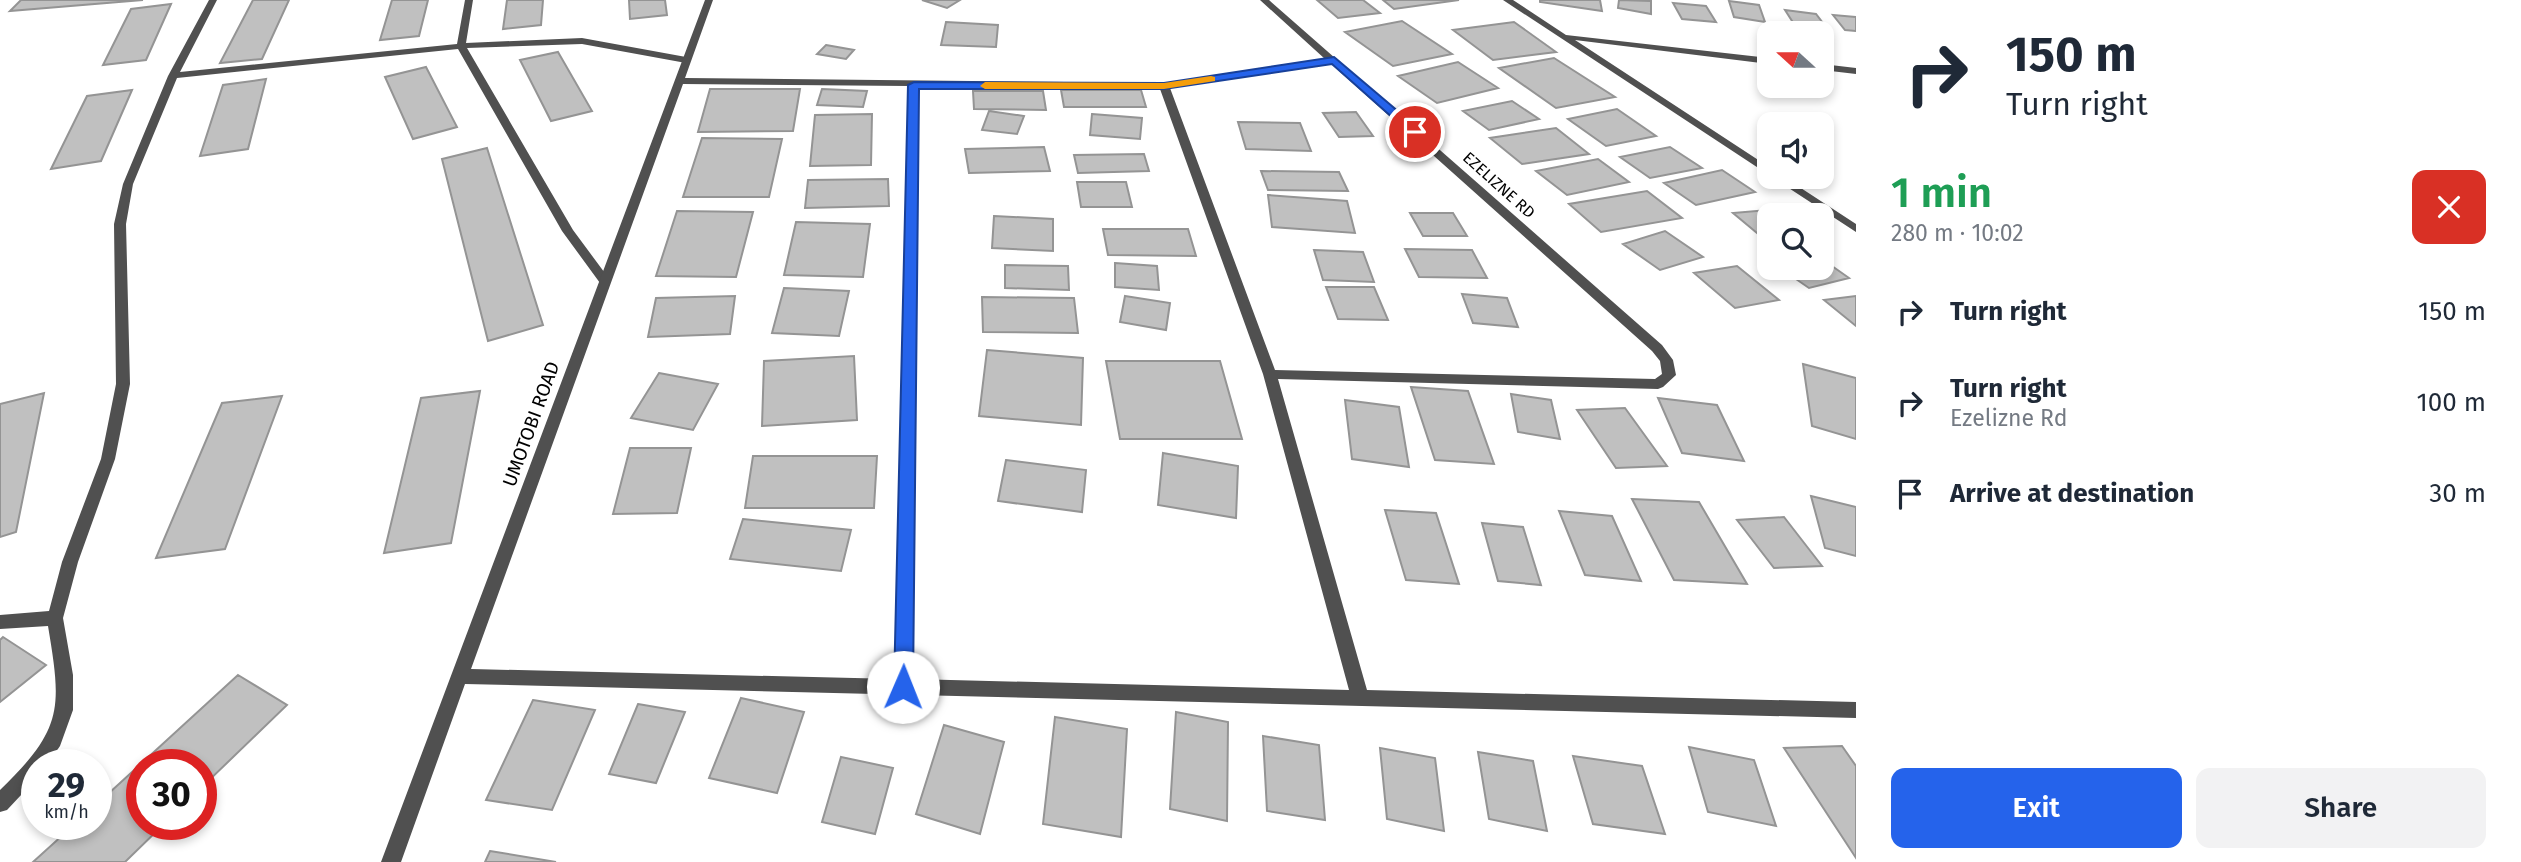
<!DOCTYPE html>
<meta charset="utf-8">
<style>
:root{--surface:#fff;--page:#f2f2f3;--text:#1f2937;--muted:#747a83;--accent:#2563eb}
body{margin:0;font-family:"Fira Sans",sans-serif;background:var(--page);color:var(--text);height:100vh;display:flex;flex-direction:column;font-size:26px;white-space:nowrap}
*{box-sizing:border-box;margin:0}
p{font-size:23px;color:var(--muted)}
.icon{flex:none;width:38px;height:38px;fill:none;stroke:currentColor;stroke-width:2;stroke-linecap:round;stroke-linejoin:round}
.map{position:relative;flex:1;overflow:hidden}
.drawer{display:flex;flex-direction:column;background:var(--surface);width:665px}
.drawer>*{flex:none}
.guide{background:#fff;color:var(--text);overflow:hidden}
.needle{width:46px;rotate:291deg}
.tools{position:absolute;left:1757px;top:21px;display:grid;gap:14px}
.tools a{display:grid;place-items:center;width:77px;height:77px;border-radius:14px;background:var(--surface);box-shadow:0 4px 10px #0003;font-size:35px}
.speed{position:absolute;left:21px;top:749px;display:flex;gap:14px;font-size:35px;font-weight:700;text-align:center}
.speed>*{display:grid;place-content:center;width:91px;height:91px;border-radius:50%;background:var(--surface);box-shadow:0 4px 10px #0003;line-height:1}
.speed small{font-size:18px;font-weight:400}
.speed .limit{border:10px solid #d22;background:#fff;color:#111}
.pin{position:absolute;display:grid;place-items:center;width:60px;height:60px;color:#fff;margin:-30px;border:4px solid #fff;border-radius:50%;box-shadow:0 2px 7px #0007}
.me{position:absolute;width:77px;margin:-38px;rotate:1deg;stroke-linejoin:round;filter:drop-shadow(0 0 5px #0008)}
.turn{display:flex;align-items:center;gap:24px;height:147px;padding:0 35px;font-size:32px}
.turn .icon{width:91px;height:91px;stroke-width:2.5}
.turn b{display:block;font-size:49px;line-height:60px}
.round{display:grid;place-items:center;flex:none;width:74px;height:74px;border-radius:14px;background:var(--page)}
.summary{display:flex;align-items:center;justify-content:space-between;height:119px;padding:0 35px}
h1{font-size:42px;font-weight:600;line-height:52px;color:#1e9e55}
.cta{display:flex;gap:14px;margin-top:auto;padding:14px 35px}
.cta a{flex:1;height:80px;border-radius:14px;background:var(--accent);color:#fff;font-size:28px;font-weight:600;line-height:80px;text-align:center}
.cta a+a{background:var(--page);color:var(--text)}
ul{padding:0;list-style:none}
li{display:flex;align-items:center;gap:21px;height:91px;padding:0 35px}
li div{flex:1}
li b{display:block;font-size:26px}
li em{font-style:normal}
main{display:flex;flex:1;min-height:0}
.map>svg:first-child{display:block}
</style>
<main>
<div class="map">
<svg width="1856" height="862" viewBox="0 0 1856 862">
<rect width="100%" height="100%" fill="#fff"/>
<!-- building -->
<path fill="#c0c0c0" stroke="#949494" stroke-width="2" d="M21 0H143L10 11Z
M253 0H289L262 59 220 63Z
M392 0H428L419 36 380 40Z
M507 0H543L541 25 503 29Z
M629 0H665L667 15 630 19Z
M922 0H960L947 8Z
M1317 0H1363L1380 13 1338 18Z
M1383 0H1459L1394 9Z
M1540 0H1600L1602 11 1540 2Z
M1619 0 1651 1V14L1618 8Z
M1729 1 1759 5 1765 22 1734 17Z
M1673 3 1706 6 1716 22 1682 19Z
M171 4 146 60 103 65 131 9Z
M1785 10 1816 14 1826 27 1794 24Z
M1833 15 1856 17V31L1845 30Z
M1402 21 1452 54 1393 66 1345 32Z
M946 22 998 25 996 47 941 45Z
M1514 22 1556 52 1493 60 1453 30Z
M826 45 854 50 846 59 817 54Z
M558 52 592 111 551 121 520 60Z
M1554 58 1615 97 1556 108 1499 68Z
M1458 62 1498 88 1437 103 1398 76Z
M426 67 457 127 413 139 385 77Z
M266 79 248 149 200 156 223 85Z
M710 89H800L793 131 698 132Z
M822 89 867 91 863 107 817 105Z
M132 90 101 161 51 169 87 96Z
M1061 90H1141L1146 107H1064Z
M973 91H1043L1046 110 974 109Z
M1512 101 1539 119 1489 130 1463 111Z
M1617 109 1656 136 1606 146 1568 119Z
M989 111 1024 116 1017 134 982 130Z
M1356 112 1373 136 1339 137 1323 113Z
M872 114 871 165 810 166 815 115Z
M1092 114 1142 118 1140 139 1090 135Z
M1238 122 1300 123 1311 151 1246 149Z
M1556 128 1589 154 1522 164 1490 138Z
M702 138 782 139 769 197H683Z
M1044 147 1050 171 969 173 965 149Z
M1670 147 1702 168 1650 178 1620 157Z
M487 148 543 325 488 341 442 159Z
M1144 154 1149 171 1078 173 1074 155Z
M1598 159 1629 182 1567 195 1536 171Z
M1722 170 1755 192 1696 205 1664 183Z
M1261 171 1339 172 1348 191 1268 190Z
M888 179 889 206 805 208 808 180Z
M1077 182H1126L1132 207H1081Z
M1647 191 1682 218 1601 232 1569 204Z
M1268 195 1347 201 1355 233 1272 227Z
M1768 210 1775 215H1769V238H1763L1733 213Z
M677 211 753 212 736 277 656 276Z
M1410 213H1453L1467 236H1423Z
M994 216 1053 219V251L992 248Z
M796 222 870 224 863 277 784 275Z
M1103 229H1188L1196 256 1108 255Z
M1665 231 1703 257 1660 270 1623 244Z
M1405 249 1472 250 1487 278 1419 277Z
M1314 250 1363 252 1374 282 1323 280Z
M1822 259 1849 278 1809 288 1780 268H1822Z
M1115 263 1157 266 1159 290 1115 287Z
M1005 265 1068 266 1069 290 1005 288Z
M1737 266 1779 300 1735 308 1694 273Z
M1326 287H1374L1388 320 1338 319Z
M784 288 849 291 839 336 772 333Z
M1462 294 1507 298 1518 327 1473 323Z
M735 296 730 334 648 337 656 298Z
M1125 296 1170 303 1166 330 1120 322Z
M1856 296V326L1824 300Z
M982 297 1074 298 1078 333 983 332Z
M987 350 1083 358 1081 425 979 416Z
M854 356 857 420 762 426 764 361Z
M1106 361H1220L1242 439H1120Z
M1803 364 1856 378V439L1812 426Z
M659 373 718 384 693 430 631 418Z
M1411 387 1468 391 1494 464 1435 460Z
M480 391 451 543 384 553 421 398Z
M44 393 16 532 0 537V404Z
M1511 394 1551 400 1560 439 1518 432Z
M282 396 225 549 156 558 222 403Z
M1658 398 1717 405 1744 461 1682 453Z
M1345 400 1399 407 1409 467 1352 459Z
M1625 408 1667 466 1616 468 1577 410Z
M630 448H691L677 513 613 514Z
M1163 453 1238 466 1236 518 1158 505Z
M753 456H877L874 508H745Z
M1006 460 1086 470 1082 512 998 501Z
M1811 496 1856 507V556L1825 548Z
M1632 499 1699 502 1747 584 1674 580Z
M1385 510 1436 513 1459 584 1406 580Z
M1559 511 1612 516 1641 581 1585 575Z
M1784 517 1822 566 1774 568 1737 520Z
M743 519 851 530 841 571 730 559Z
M1482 523 1523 527 1541 585 1498 581Z
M3 637 46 665 0 702V640Z
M238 675 287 705 201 788V765H142V824H164L125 862H33L75 824H96V805Z
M741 698 804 712 777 793 709 778Z
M533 700 595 710 552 810 486 800Z
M638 704 685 712 656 783 609 774Z
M1176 712 1228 722 1227 821 1170 809Z
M1055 717 1127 729 1121 837 1043 824Z
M944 725 1004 742 980 834 916 814Z
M1263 736 1319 745 1325 820 1267 811Z
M1842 746 1856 766V858L1784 748Z
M1689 747 1754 760 1776 826 1708 812Z
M1380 748 1435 758 1444 831 1387 819Z
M1478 752 1533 761 1547 831 1489 819Z
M1573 756 1642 766 1665 834 1593 824Z
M841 757 893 768 875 834 822 822Z
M490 851 556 862H485Z"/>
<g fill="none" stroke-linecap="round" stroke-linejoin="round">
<!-- lane -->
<path fill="#505050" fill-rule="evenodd" d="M209 0H217L180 72 457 44 465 0H473L466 43 582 38 686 57 691 60 686 63 582 44 467 48 573 230 610 280 604 284 600 283 562 231 458 49 177 78 133 184 126 224 130 384 115 459 78 562 63 618 73 675V710L60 746 47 765H37V778L7 810 0 812V790C63 729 62 709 48 626L0 629V615L49 611 62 562 101 459 116 384 114 224 123 184 168 76Z"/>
<!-- street -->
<path fill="#505050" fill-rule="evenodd" d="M705 0H713L685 78 1164 83 1325 59 1260 0H1269L1662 345 1673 360 1676 375 1663 387 1658 389 1278 379 1367 690 1856 702V718L465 684 401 862H381ZM1330 63 1652 351 1660 361 1662 374 1655 379 1275 370 1170 88ZM683 84 908 86 895 679 471 669ZM918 86 1160 89 1263 374 1349 690 912 679Z
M1503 0H1513L1566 35 1769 58V64L1575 40 1769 167V175Z
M1822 64 1856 68V74L1822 70Z
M1772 177H1784L1856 224V232Z"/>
</g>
<!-- route -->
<path fill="#2563eb" stroke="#184099" stroke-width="2" d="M1334 57 1419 129V134H1411L1332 64 1164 89H919L913 687 910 693 903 696 896 693 894 687 908 85 914 82 1164 83Z"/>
<!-- slow -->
<path fill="#f59e0b" d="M1211 76 1215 77V81L1164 89H985L980 86 985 82 1164 83Z"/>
<g text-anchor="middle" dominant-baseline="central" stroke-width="6" stroke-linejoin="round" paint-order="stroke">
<!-- far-street labels -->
<g font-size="16" fill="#000" stroke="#fff">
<text transform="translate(1499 185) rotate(42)">EZELIZNE RD</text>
</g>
<!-- street labels -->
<g font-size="19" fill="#000" stroke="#fff">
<text transform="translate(531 424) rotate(-70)">UMOTOBI ROAD</text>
</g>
</g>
</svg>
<div class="tools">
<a><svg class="needle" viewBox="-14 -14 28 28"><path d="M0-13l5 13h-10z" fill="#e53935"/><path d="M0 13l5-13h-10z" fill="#747a83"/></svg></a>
<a><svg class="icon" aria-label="sound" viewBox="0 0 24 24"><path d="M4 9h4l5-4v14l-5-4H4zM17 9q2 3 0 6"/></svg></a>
<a><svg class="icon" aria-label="search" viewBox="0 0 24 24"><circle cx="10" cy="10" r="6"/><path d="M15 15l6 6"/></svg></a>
</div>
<div class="speed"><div>29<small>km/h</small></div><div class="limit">30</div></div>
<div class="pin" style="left:1415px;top:132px;background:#d93025"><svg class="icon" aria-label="arrive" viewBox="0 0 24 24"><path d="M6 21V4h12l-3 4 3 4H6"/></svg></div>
<svg class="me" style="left:903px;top:687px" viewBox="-20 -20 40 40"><circle r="19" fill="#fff"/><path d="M0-13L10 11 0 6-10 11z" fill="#2563eb"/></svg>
</div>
<section class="drawer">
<div class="guide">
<div class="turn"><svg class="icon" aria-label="right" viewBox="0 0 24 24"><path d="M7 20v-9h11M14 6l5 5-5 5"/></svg><div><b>150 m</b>Turn right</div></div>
</div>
<div class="summary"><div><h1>1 min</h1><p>280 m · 10:02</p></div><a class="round" style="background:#d93025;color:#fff"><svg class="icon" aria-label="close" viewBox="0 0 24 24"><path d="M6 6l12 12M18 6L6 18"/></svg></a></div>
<ul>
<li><svg class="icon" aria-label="right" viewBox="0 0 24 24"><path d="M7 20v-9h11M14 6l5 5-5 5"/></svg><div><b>Turn right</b></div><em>150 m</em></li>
<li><svg class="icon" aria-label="right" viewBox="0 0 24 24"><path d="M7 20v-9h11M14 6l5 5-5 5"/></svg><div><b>Turn right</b><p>Ezelizne Rd</p></div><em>100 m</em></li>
<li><svg class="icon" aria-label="arrive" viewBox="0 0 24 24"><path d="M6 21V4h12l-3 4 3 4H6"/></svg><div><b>Arrive at destination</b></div><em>30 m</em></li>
</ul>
<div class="cta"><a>Exit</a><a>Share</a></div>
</section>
</main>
